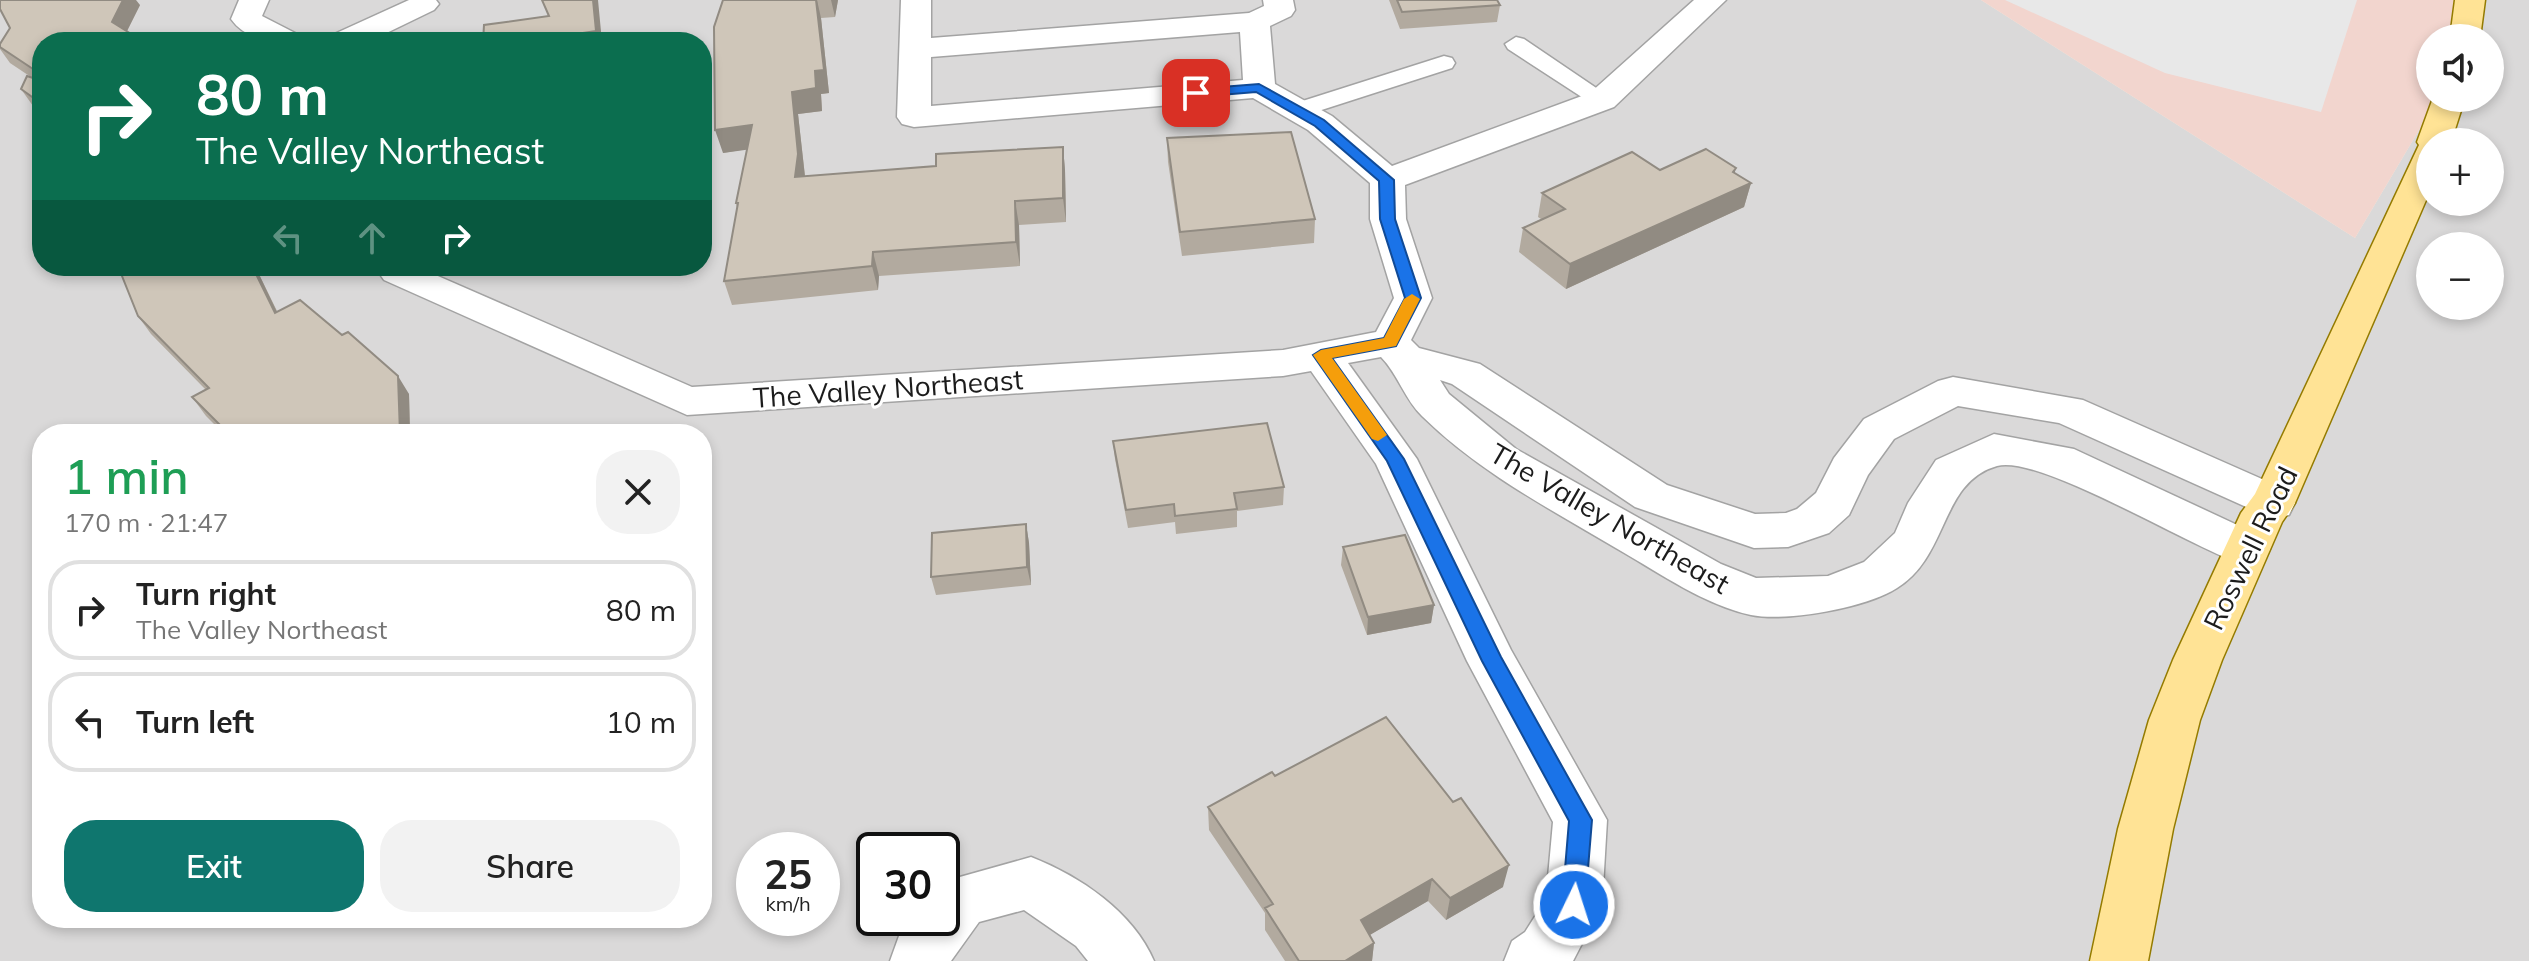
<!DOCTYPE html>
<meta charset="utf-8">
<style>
:root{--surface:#fff;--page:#f2f2f2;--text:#222;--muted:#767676;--line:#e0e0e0;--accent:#0f766e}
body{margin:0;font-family:Mulish,sans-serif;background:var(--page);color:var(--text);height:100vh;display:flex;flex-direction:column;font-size:30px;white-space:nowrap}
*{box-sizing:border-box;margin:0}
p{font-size:26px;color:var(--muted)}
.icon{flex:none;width:44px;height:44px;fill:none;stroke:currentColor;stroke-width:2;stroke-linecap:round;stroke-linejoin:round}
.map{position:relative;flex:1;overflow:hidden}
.side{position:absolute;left:32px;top:424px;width:680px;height:504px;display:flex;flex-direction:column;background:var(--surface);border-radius:32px;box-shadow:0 4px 12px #0003}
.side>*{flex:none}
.hud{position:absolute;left:32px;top:32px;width:680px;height:244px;border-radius:32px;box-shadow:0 4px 12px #0003;background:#0b6e4f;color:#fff;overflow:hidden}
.fabs{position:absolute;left:2416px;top:24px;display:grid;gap:16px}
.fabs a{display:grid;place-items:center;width:88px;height:88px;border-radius:50%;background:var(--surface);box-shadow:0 4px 12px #0003;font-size:40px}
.speed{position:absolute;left:736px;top:832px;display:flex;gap:16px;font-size:40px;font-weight:700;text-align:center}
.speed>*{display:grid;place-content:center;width:104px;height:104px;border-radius:50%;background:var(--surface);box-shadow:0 4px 12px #0003;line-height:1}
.speed small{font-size:20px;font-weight:400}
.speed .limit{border:4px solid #111;border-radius:12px;background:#fff;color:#111}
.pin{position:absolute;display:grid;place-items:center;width:68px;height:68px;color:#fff;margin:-34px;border-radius:16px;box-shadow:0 4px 12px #0006}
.me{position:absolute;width:88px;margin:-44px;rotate:4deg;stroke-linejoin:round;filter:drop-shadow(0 0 6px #0008)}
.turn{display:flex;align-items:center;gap:28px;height:168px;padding:0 32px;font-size:36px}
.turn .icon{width:104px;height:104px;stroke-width:2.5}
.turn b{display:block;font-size:56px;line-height:68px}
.lanes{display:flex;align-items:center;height:76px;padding:0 32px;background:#0003;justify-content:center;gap:40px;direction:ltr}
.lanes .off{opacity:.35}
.round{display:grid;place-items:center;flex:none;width:84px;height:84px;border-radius:32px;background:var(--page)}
.head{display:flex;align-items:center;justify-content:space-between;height:136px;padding:0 32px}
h1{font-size:48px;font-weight:600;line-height:60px;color:#1e9e55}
.button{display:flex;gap:16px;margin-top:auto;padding:16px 32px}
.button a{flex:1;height:92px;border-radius:32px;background:var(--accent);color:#fff;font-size:32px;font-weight:600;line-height:92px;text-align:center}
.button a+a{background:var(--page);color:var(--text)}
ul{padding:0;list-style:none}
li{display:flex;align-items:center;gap:24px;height:100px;margin:0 16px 12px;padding:0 16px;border:4px solid var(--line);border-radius:32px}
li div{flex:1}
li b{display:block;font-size:30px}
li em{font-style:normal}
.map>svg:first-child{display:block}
</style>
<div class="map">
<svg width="2529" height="961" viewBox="0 0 2529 961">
<rect width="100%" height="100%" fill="#efece1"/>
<!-- residential -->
<path fill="#dad9d9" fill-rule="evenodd" d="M0 0H1981L2355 238 2438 98H2490V38H2473L2485 0H2529V961H0ZM42 42H702V266H42ZM2430 142H2490V202H2430ZM2430 246H2490V306H2430ZM42 434H702V918H42ZM754 850H822V918H754ZM874 850H942V918H874Z"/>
<!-- commercial -->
<path fill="#f2d5ce" d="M1981 0H2485L2473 38H2430V98H2438L2355 238Z"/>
<!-- parking -->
<path fill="#e8e8e8" d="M2005 0H2357L2321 112 2165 73Z"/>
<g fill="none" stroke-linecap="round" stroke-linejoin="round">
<!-- service casing -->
<g stroke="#a3a3a3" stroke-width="3">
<path id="service" d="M1516 37 1524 39 1614 100 1610 105H1594L1508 49 1505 44Z
M1444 56 1452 58 1455 63 1452 68 1306 115H1290L1286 110 1290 105Z"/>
</g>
<!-- minor casing -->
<g stroke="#a3a3a3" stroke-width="3">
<path id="minor" d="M239 0H269L262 16 299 35 303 42C278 42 248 43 231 19Z
M409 0H436L439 4 434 10 368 42H328L332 35Z
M901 0H931V38L1249 13 1264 6 1263 0H1293L1295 10 1291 16 1270 26 1275 84 1332 116 1392 166 1590 93 1694 0H1726L1614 107 1405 185 1406 219 1432 298 1411 340 1419 348 1480 364 1667 485 1755 514 1786 513 1797 509 1816 493 1834 458 1864 419 1938 381 1953 377 2083 400 2289 491 2295 503 2289 515 2273 519 2059 423 1958 406 1894 439 1868 475 1849 515 1829 533 1788 547 1754 548 1635 507 1452 384 1440 380 1449 394 1516 449 1721 564 1756 578 1828 576 1864 562 1895 533 1908 503 1936 460 1994 434 2074 449 2263 537 2270 549 2263 561 2247 566C2195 550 2040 454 1997 466 1940 482 1949 556 1897 588 1866 608 1787 622 1751 615 1705 605 1661 574 1621 551 1552 510 1480 473 1422 416 1405 400 1398 374 1381 357L1348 363 1417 459 1511 650 1607 820 1602 905 1573 961H1504L1512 941 1525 932 1546 899 1553 822 1467 661 1376 464 1311 371 1283 376 687 415 384 280 374 266H415L692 387 1283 350 1376 332 1394 298 1370 219V183L1308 130 1253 98 914 127 902 124 897 117ZM1240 32 1243 80 931 106V57Z
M1031 857C1080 876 1133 912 1154 961H1088L1076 946 1024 910 979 922 951 961H890L899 936 914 918H942V882Z"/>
</g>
<!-- primary casing -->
<g stroke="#947b00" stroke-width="3">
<path id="primary" d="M2455 0H2485L2480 38H2450Z
M2433 98H2465L2451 142H2430V191L2295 503 2282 522 2222 660 2200 720 2173 829 2148 961H2090L2118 829 2149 720 2173 660 2241 513 2255 494 2419 145 2417 142Z"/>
</g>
<!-- service -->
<use href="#service" fill="#fff" fill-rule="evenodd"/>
<!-- minor -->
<use href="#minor" fill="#fff" fill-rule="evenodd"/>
<!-- primary -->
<use href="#primary" fill="#ffe395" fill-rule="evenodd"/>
</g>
<!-- wall -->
<path fill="#b2aa9f" d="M723 0H838L835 17 821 18 829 93 821 94 822 111 798 114 805 176 936 166 1063 147 1065 170 1066 222 1019 225 1020 266 879 276 878 290 732 305 724 281 737 208 736 203 747 149 723 153Z
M1389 0H1497L1500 5 1497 22 1400 29Z
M140 5 127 31 42 42V112L33 106 21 89 31 77 10 63 0 49V44L10 28Z
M1167 138 1315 219 1314 243 1182 256 1168 162Z
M1736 168 1734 173 1751 183 1744 207 1566 289 1519 252 1523 228 1541 219 1538 217 1542 193Z
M118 266H255L277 311 409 394 410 434H224L206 416 192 397 206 390 151 334 138 316Z
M1113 441 1284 487 1283 505 1237 511V527L1176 534 1175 522 1128 528 1115 459Z
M1026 524 1029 543 1031 585 936 595 931 577Z
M1343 547 1434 605 1431 623 1367 635 1341 565Z
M1208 807 1503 887 1446 920 1428 901 1369 935 1374 943 1372 961H1285L1265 930V913L1209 830Z"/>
<!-- shaded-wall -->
<path fill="#918b82" d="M123 0H136L140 5 123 39 112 22Z
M593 0H598L602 42H582V33Z
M817 0 821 18 829 93 821 94 822 111 798 114 805 177H795L792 92 815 71Z
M831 0H838L835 17Z
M752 125 759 148 723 153 715 130Z
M1063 147 1065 170 1066 222 1063 198Z
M1736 168 1729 192 1751 183 1744 207 1566 289 1570 264Z
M1015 201 1019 225 1020 266 1016 242Z
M873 252 879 276 878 290 872 266Z
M252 266H255L286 331 275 313Z
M398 376 409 394 410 434H400Z
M1026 524 1029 543 1031 585 1027 567Z
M1434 605 1431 623 1367 635 1368 617Z
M1509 865 1503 887 1446 920 1450 898Z
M1432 879 1428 901 1358 942 1361 920Z
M1374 943 1372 961H1345Z"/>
<!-- building -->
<path fill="#cfc6b9" stroke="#918b82" stroke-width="2" d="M0 0H123L112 22 144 42H42V75L0 47V44L10 28 0 9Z
M542 0H593L596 31 582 33V42H483L484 25 549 16Z
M723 0H816L824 70 815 71 816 88 792 92 798 154 795 177 936 166V154L1063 147V198L1015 201 1016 242 873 252 872 266 724 281 738 203H736L752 125 715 130 714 27Z
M1397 0H1497L1500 5 1402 12Z
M27 76 42 81V104L21 89Z
M1291 132 1315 219 1180 232 1167 138Z
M1706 149 1736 168 1733 172 1751 183 1570 264 1523 228 1565 209 1542 193 1632 152 1660 170Z
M118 266H252L275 313 300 300 342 335 348 332 398 376 400 434H229L192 397 209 388 138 316Z
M1267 423 1284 487 1234 493 1237 509 1175 516 1174 504 1126 510 1113 441Z
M1026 524 1027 567 931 577 932 533Z
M1405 535 1434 605 1368 617 1343 547Z
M1386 717 1453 802 1461 798 1509 865 1450 898 1432 879 1361 920 1374 943 1345 961H1299L1265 908 1273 904 1208 807 1272 772 1275 776Z"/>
<!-- route -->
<path fill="#1a73e8" stroke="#114b97" stroke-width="2" d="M1259 84 1324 120 1394 180 1395 219 1421 298 1396 346 1332 358 1404 459 1501 657 1592 820 1585 905 1582 913 1574 916 1565 913 1562 905 1569 821 1482 661 1387 461 1313 355 1321 350 1384 338 1405 298 1380 219 1379 181 1315 126 1256 92 1196 97 1189 93 1196 89Z"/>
<!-- slow -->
<path fill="#f59e0b" d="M1412 294 1420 299 1396 346 1332 358 1387 435 1378 441 1372 439 1313 355 1321 350 1384 338 1404 299Z"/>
<g text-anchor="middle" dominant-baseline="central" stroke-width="6" stroke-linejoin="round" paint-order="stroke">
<!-- street labels -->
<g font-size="28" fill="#1c1c1c" stroke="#fff">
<text transform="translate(888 388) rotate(-4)">The Valley Northeast</text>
<text transform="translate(1610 518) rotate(30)">The Valley Northeast</text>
<text transform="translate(2250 548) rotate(-64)">Roswell Road</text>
</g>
</g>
</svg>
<div class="fabs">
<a><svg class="icon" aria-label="sound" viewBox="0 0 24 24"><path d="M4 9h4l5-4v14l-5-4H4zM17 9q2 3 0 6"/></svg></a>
<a>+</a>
<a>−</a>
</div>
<div class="speed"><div>25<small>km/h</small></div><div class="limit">30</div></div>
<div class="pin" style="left:1196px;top:93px;background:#d93025"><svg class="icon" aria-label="arrive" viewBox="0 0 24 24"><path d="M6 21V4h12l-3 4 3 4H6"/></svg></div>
<svg class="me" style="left:1574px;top:905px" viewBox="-20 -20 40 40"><circle r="17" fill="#1a73e8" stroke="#fff" stroke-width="3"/><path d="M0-11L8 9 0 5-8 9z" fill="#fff"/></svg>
<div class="hud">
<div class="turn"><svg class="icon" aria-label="right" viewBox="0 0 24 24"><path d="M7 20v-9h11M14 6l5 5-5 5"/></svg><div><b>80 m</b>The Valley Northeast</div></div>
<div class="lanes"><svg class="icon off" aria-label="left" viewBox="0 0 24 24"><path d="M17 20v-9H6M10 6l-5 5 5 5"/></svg><svg class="icon off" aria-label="ahead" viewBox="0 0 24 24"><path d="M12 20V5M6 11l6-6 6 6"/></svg><svg class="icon" aria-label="right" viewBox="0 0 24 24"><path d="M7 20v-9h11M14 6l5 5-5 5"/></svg></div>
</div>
<section class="side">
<div class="head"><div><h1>1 min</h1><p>170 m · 21:47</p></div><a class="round"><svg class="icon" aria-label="close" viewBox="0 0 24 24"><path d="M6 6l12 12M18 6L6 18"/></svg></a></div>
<ul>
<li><svg class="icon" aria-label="right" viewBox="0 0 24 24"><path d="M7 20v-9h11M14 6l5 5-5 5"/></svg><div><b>Turn right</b><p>The Valley Northeast</p></div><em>80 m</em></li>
<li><svg class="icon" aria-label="left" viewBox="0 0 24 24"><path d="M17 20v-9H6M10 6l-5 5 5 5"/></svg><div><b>Turn left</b></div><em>10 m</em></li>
</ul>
<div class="button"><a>Exit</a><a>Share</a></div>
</section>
</div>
